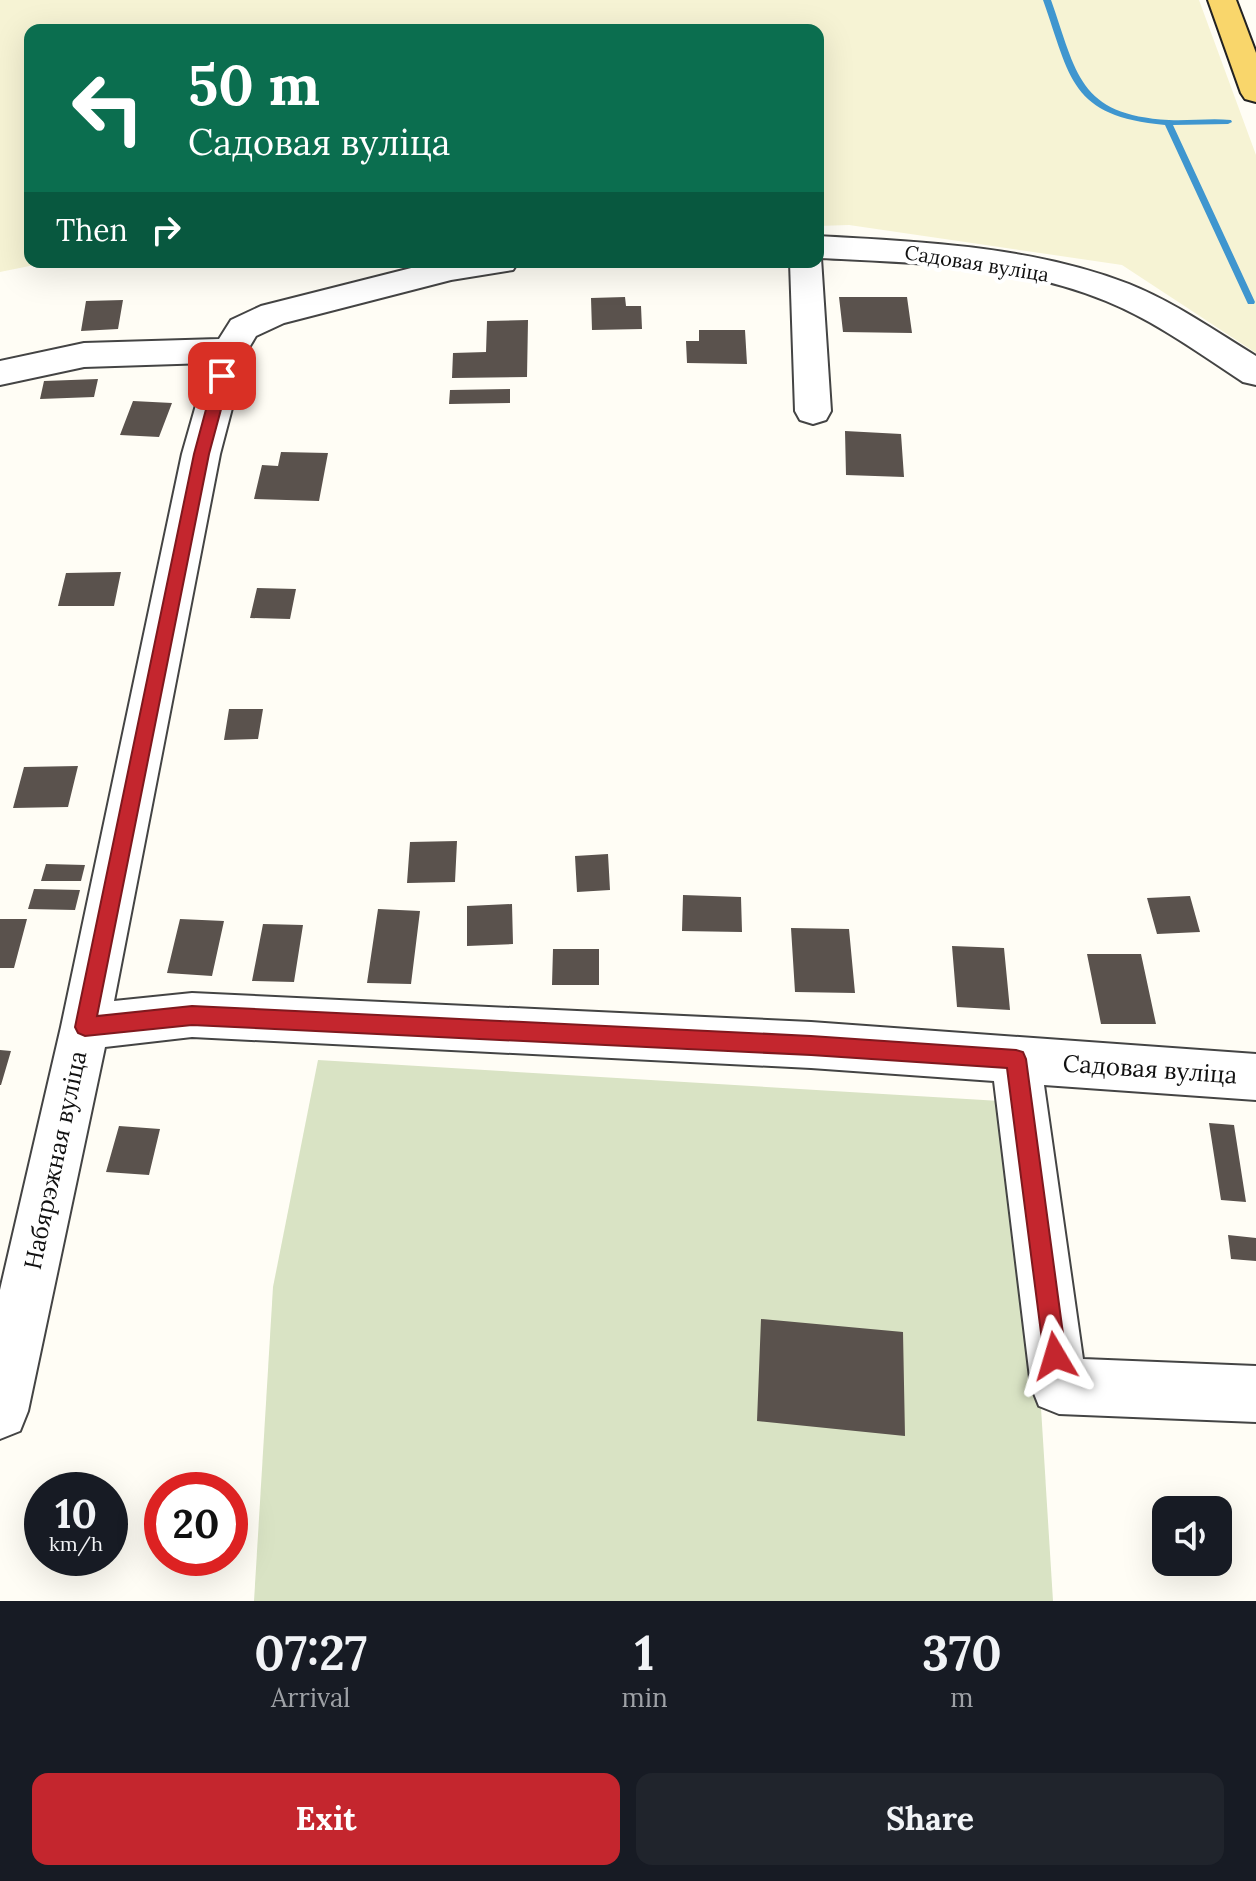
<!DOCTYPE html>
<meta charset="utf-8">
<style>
:root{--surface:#171b24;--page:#20242c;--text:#f1f3f6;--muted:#9ea1a6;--accent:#c4262e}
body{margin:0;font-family:Lora,serif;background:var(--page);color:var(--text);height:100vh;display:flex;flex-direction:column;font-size:30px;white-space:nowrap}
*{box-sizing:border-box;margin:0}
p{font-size:26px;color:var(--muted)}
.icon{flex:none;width:44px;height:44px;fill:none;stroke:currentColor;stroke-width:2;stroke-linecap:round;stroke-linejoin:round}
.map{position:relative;height:1601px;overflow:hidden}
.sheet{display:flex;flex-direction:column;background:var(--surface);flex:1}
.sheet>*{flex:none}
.banner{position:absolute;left:24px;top:24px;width:800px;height:244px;border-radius:16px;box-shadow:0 8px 32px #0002;background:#0b6e4f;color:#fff;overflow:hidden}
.fabs{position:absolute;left:1152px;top:1496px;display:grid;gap:16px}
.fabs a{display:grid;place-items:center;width:80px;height:80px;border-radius:16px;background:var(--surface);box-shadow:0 8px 32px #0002;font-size:40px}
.speed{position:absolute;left:24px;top:1472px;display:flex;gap:16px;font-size:40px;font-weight:700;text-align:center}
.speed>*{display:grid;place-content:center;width:104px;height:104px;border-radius:50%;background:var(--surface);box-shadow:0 8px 32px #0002;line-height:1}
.speed small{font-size:20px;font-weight:400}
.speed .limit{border:12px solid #d22;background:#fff;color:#111}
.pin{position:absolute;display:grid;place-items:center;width:68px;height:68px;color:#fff;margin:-34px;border-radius:16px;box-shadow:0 4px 12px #0006}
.me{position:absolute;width:88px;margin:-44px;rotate:353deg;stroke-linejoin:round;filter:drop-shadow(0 0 6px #0008)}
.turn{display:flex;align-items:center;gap:28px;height:168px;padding:0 32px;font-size:36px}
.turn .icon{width:104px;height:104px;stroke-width:2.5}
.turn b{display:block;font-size:56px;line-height:68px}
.then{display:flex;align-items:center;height:76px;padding:0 32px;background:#0003;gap:16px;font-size:30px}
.eta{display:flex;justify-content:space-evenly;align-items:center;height:136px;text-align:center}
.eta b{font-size:48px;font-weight:700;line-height:56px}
.cta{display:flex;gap:16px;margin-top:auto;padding:16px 32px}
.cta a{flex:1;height:92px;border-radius:16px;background:var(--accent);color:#fff;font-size:32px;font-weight:700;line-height:92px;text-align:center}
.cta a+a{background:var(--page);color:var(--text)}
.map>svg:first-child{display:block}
</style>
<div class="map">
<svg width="1256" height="1601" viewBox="0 0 1256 1601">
<rect width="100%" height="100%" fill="#fffdf5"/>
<!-- farmland -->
<path fill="#f6f3d4" d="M0 0H1199L1256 155V353L1122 265 849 225 818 226V30H30V262H49L0 272Z"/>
<!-- cemetery -->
<path fill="#d9e3c4" d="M318 1060 1000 1101 1040 1392 1053 1601H254L273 1287Z"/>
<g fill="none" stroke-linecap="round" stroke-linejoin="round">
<!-- stream -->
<path fill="#3f96cf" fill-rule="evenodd" d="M1043 0H1051C1077 73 1078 115 1169 120 1189 121 1210 118 1231 120L1232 122 1228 124 1173 125 1255 302 1254 304H1248L1247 302 1165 125C1070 116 1071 79 1043 0Z"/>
</g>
<!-- building -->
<path fill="#5a524d" d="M625 297 626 306H641L642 329 592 330 591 298Z
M839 297H907L912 333 843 332Z
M123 300 118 329 81 331 86 301Z
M528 320 527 377 452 378 453 353 486 352 487 321Z
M699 330H745L747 364 687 363 686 341H699Z
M98 379 94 397 40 399 44 381Z
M510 389V403L449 404 450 390Z
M133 401 172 403 159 437 120 435Z
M845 431 901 434 904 477 846 475Z
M281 452 328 453 319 501 254 499 262 465 278 466Z
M121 572 114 606H58L66 573Z
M257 588 296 589 290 619 250 618Z
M229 709H263L258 739 224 740Z
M78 766 68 807 13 808 24 767Z
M457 841 455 882 407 883 410 842Z
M608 854 610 890 577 892 575 856Z
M46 864 85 865 81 881H41Z
M34 889 80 890 75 910 28 909Z
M683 895 741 897 742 932 682 931Z
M1190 896 1200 932 1157 934 1147 898Z
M512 904 513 944 467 946V906Z
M378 909 420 911 411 984 367 983Z
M0 919H27L14 968H0Z
M180 919 224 921 212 976 167 973Z
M263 924 303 925 294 982 252 981Z
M791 928 849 929 855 993 795 992Z
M952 946 1004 948 1010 1010 957 1007Z
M553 949H599V985H552Z
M1087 954H1141L1156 1024H1101Z
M0 1050 11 1051 1 1085H0Z
M1209 1123 1234 1125 1246 1202 1221 1200Z
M119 1126 160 1129 149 1175 106 1172Z
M1228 1235 1256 1238V1261L1231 1259Z
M761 1319 903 1332 905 1436 757 1421Z"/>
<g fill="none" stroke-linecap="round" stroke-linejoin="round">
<!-- minor casing -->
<g stroke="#444" stroke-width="4">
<path id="minor" d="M818 236C923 242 1030 246 1129 284 1174 302 1215 331 1256 356V385L1243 382C1199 353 1155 321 1106 301 1017 264 916 263 821 258L831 411 826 420 813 424 800 420 795 411 790 262H818Z
M435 262H518L513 270 451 280 284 323 256 336 247 351 220 454 114 1001 192 993 811 1022 1256 1054V1100L1044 1085 1083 1359 1256 1366V1422L1059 1414 1039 1406 1031 1386 994 1081 811 1068 192 1037 105 1047 28 1411 20 1431 0 1439V1290L61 1027 182 454 208 363 84 367 0 385V361L84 343 219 339 231 320 261 306Z"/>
</g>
<!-- major casing -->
<g stroke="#222" stroke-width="4">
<path id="major" d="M1208 0H1236L1256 53V102L1245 99 1241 93Z"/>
</g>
<!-- minor -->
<use href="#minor" fill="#fff" fill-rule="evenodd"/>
<!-- major -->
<use href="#major" fill="#f9d66b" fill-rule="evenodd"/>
</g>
<!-- route -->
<path fill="#c4262e" stroke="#7f191e" stroke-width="2" d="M222 371 230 376 209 454 97 1016 192 1006 811 1036 1016 1050 1023 1052 1026 1059 1066 1356 1063 1364 1055 1367 1047 1364 1044 1356 1007 1068 811 1055 192 1025 85 1036 78 1033 75 1027 194 454 215 376Z"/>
<g text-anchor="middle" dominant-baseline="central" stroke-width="8" stroke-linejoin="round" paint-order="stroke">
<!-- far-street labels -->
<g font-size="20" fill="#111" stroke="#fff">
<text transform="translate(977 263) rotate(9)">Садовая вуліца</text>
</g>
<!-- street labels -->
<g font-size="24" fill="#111" stroke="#fff">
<text transform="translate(1150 1069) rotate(4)">Садовая вуліца</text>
<text transform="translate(55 1160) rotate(-78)">Набярэжная вуліца</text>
</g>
</g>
</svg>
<div class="fabs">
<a><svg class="icon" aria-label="sound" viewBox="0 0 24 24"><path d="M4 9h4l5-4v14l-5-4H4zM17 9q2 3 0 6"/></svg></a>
</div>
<div class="speed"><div>10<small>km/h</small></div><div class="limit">20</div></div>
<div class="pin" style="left:222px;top:376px;background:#d93025"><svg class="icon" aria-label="arrive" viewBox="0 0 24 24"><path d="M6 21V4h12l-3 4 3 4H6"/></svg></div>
<svg class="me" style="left:1055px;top:1356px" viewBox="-20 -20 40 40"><path d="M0-17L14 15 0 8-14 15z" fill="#c4262e" stroke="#fff" stroke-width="4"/></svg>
<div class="banner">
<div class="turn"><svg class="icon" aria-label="left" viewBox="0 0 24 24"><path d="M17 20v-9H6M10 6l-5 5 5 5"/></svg><div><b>50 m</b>Садовая вуліца</div></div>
<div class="then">Then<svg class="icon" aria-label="right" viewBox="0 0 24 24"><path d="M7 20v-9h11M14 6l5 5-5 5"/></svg></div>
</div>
</div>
<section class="sheet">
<div class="eta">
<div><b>07:27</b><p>Arrival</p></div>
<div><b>1</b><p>min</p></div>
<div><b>370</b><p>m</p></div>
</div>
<div class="cta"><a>Exit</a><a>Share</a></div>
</section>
